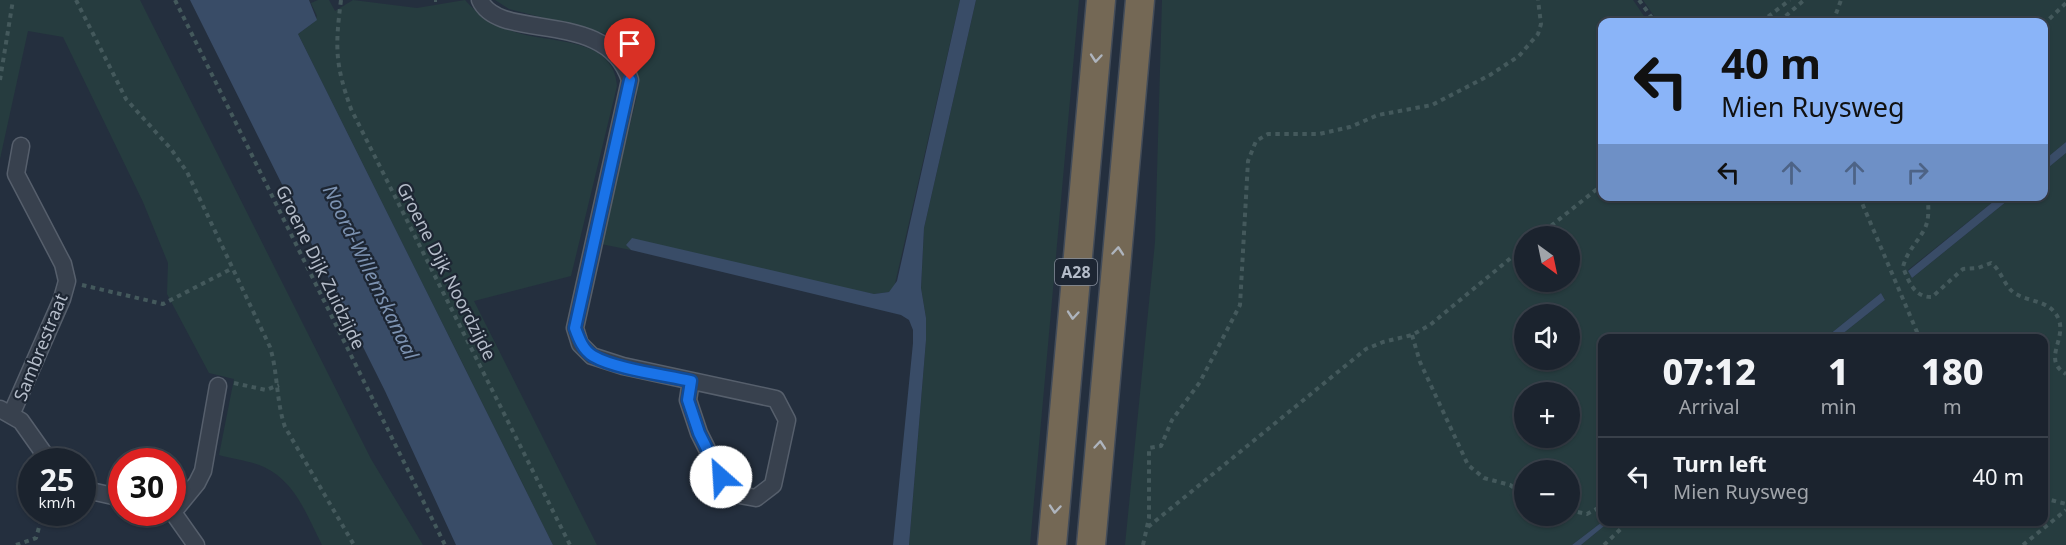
<!DOCTYPE html>
<meta charset="utf-8">
<style>
:root{--surface:#1b232e;--page:#282f3a;--text:#f1f3f6;--muted:#a0a4aa;--line:#39404a}
body{margin:0;font-family:"Noto Sans",sans-serif;background:var(--page);color:var(--text);height:100vh;display:flex;flex-direction:column;font-size:22px;white-space:nowrap}
*{box-sizing:border-box;margin:0}
p{font-size:20px;color:var(--muted)}
.icon{flex:none;width:33px;height:33px;fill:none;stroke:currentColor;stroke-width:2;stroke-linecap:round;stroke-linejoin:round}
.map{position:relative;flex:1;overflow:hidden}
.panel{position:absolute;left:1598px;top:334px;width:450px;height:192px;display:flex;flex-direction:column;background:var(--surface);border-radius:12px;box-shadow:0 2px 4px #0004,0 0 0 2px var(--line)}
.panel>*{flex:none}
.banner{position:absolute;left:1598px;top:18px;width:450px;height:183px;border-radius:12px;box-shadow:0 2px 4px #0004,0 0 0 2px var(--line);background:#8ab4f8;color:#111;overflow:hidden}
.needle{width:39px;rotate:147deg}
.buttons{position:absolute;left:1514px;top:226px;display:grid;gap:12px}
.buttons a{display:grid;place-items:center;width:66px;height:66px;border-radius:50%;background:var(--surface);box-shadow:0 2px 4px #0004,0 0 0 2px var(--line);font-size:30px}
.speed{position:absolute;left:18px;top:448px;display:flex;gap:12px;font-size:30px;font-weight:700;text-align:center}
.speed>*{display:grid;place-content:center;width:78px;height:78px;border-radius:50%;background:var(--surface);box-shadow:0 2px 4px #0004,0 0 0 2px var(--line);line-height:1}
.speed small{font-size:15px;font-weight:400}
.speed .limit{border:9px solid #d22;background:#fff;color:#111}
.pin{position:absolute;display:grid;place-items:center;width:51px;height:51px;color:#fff;margin:-62px -26px;border-radius:50% 50% 50% 0;rotate:-45deg;box-shadow:0 0 6px #0007}
.pin .icon{rotate:45deg}
.me{position:absolute;width:66px;margin:-33px;rotate:334deg;stroke-linejoin:round;filter:drop-shadow(0 0 4px #0008)}
.turn{display:flex;align-items:center;gap:21px;height:126px;padding:0 24px;font-size:27px}
.turn .icon{width:78px;height:78px;stroke-width:2.5}
.turn b{display:block;font-size:42px;line-height:51px}
.lanes{display:flex;align-items:center;height:57px;padding:0 24px;background:#0003;justify-content:center;gap:30px;direction:ltr}
.lanes .off{opacity:.35}
.eta{display:flex;justify-content:space-evenly;align-items:center;height:102px;text-align:center}
.eta b{font-size:36px;font-weight:800;line-height:42px}
ul{padding:0;list-style:none}
li{display:flex;align-items:center;gap:18px;height:78px;padding:0 24px;border-top:2px solid var(--line)}
li div{flex:1}
li b{display:block;font-size:22px}
li em{font-style:normal}
.map>svg:first-child{display:block}
</style>
<div class="map">
<svg width="2066" height="545" viewBox="0 0 2066 545">
<rect width="100%" height="100%" fill="#242f3e"/>
<!-- green -->
<path fill="#263c3f" fill-rule="evenodd" d="M0 0H140L371 459 423 545H322C307 516 296 482 264 467 251 461 233 459 219 455L234 379 209 373 167 294 168 263 143 202 63 37 28 31 0 159Z
M318 0H329L335 11 353 0 417 8 465 0C480 17 494 25 515 32 551 44 614 36 617 86L571 276 474 301 597 545H553L298 34 314 22 317 16 311 3Z
M495 0H960L894 288 889 292 874 294 626 245 631 250 601 244 637 96C638 68 631 50 607 34L509 9Z
M976 0H1079L1030 545H909L926 340V318L921 288 924 228Z
M1162 0H1633L1648 22H1602V196L1999 197 1908 270 1912 278 2012 197 2043 196V172L2066 153V545H1581L1609 522H2043V339H1836L1885 300 1881 293 1824 339H1602V522L1572 545H1125L1155 242ZM1524 237H1569V282H1524ZM1524 315H1569V360H1524ZM1524 393H1569V438H1524ZM1524 471H1569V516H1524Z
M1643 0H2066V142L2043 161V22H1658Z"/>
<!-- water -->
<path fill="#394c67" d="M190 0H309L317 20 298 34 553 545H456L385 391Z
M960 0H976L924 228 921 288 926 318V340L909 545H893L913 343V330L909 320 901 315 631 250 626 245 632 238 874 294 889 292 897 281Z
M2066 142V153L2043 172V161Z
M1999 197H2012L1912 278 1908 271Z
M1881 293 1885 300 1836 339H1824Z
M1602 522H1609L1581 545H1572Z"/>
<g fill="none" stroke-linecap="round" stroke-linejoin="round">
<!-- street casing -->
<g stroke="#565f6c" stroke-width="19">
<path id="street" d="M480 0C499 43 607 7 630 80L575 328 580 344 592 356 623 366 776 399 787 420 773 485 756 498 734 494 721 477 699 433 688 400 691 381
M0 409 21 421 50 462
M11 415 62 299 67 281 63 264 16 174 21 146
M82 489 122 498
M172 511 196 545
M174 511 197 483 203 471 218 386"/>
</g>
<!-- highway casing -->
<g stroke="#434c59" stroke-width="31">
<path id="highway" d="M1052 545 1101 0
M1091 545 1140 0"/>
</g>
<!-- path -->
<path stroke="#44595c" stroke-width="4" stroke-dasharray="4.5 4.5" stroke-linecap="butt" d="M76 0 126 99 171 149 187 172 270 347C278 373 276 401 285 427L354 545
M175 0 445 545
M341 0C335 47 335 64 351 109L570 545
M434 0H437
M1639 0 1655 22
M1761 22 1790 0
M1779 22 1804 0
M1833 22 1841 0
M2043 25 2066 3
M0 80 13 0
M1859 196 1920 339
M1928 196C1928 208 1930 219 1924 230 1917 243 1907 251 1903 267 1908 281 1915 298 1932 297L1963 269 1978 268 1991 263C2001 270 2004 285 2013 292 2028 303 2051 299 2059 320 2066 340 2042 360 2066 374
M1537 237 1602 185
M82 285 163 304 233 268
M1412 335 1420 362 1468 465 1484 478 1510 485 1524 495
M234 383 266 390 279 385
M2043 498 2066 504
M1569 510 1587 514 1602 506
M1148 527 1366 349 1383 342 1412 335 1430 325 1524 247
M16 545 36 538 43 513
M1143 545 1149 518V448L1161 446 1172 420 1200 382 1240 305 1248 161 1256 141 1268 134H1319L1350 127 1378 115 1432 105 1490 75 1519 56 1538 34 1541 24 1538 0
M1604 545 1628 522
M2023 545 2066 510"/>
<!-- street -->
<use href="#street" stroke="#38414e" stroke-width="16"/>
<!-- highway -->
<use href="#highway" stroke="#746855" stroke-width="28"/>
</g>
<!-- one-way arrows -->
<defs><path id="oneway-chevron" d="M-2-3.5L2.5 0L-2 3.5" fill="none" stroke-width="1.6" stroke-linecap="round" stroke-linejoin="round" transform="scale(1.5)"/></defs>
<g stroke="#aeb4bd">
<use href="#oneway-chevron" transform="translate(1096 58) rotate(95)"/>
<use href="#oneway-chevron" transform="translate(1118 251) rotate(-85)"/>
<use href="#oneway-chevron" transform="translate(1073 315) rotate(95)"/>
<use href="#oneway-chevron" transform="translate(1100 445) rotate(-85)"/>
<use href="#oneway-chevron" transform="translate(1055 509) rotate(95)"/>
</g>
<g fill="none" stroke-linecap="round" stroke-linejoin="round">
<!-- route casing -->
<g stroke="#114b97" stroke-width="15">
<path id="route" d="M630 80 575 328C579 339 583 350 593 356 615 369 665 375 691 381L688 400 699 433 721 477"/>
</g>
<!-- route -->
<use href="#route" stroke="#1a73e8" stroke-width="10"/>
</g>
<g text-anchor="middle" dominant-baseline="central" stroke-width="4.5" stroke-linejoin="round" paint-order="stroke">
<!-- shield labels -->
<rect fill="#1d2633" stroke="#878f9c" stroke-width="1.5" x="1055" y="259" width="42" height="26" rx="4.5"/>
<g font-size="16" font-weight="bold" fill="#b4bcc9">
<text x="1076" y="272">A28</text>
</g>
<!-- street labels -->
<g font-size="18" fill="#b4bcc9" stroke="#1d2633">
<text transform="translate(321 267) rotate(64)">Groene Dijk Zuidzijde</text>
<text transform="translate(447 271) rotate(63)">Groene Dijk Noordzijde</text>
<text transform="translate(40 347) rotate(-68)">Sambrestraat</text>
</g>
<!-- water labels -->
<g font-size="20" font-style="italic" fill="#7c92b1" stroke="#1d2633">
<text transform="translate(371 272) rotate(64)">Noord-Willemskanaal</text>
</g>
</g>
</svg>
<div class="buttons">
<a><svg class="needle" viewBox="-14 -14 28 28"><path d="M0-13l5 13h-10z" fill="#e53935"/><path d="M0 13l5-13h-10z" fill="#a0a4aa"/></svg></a>
<a><svg class="icon" aria-label="sound" viewBox="0 0 24 24"><path d="M4 9h4l5-4v14l-5-4H4zM17 9q2 3 0 6"/></svg></a>
<a>+</a>
<a>−</a>
</div>
<div class="speed"><div>25<small>km/h</small></div><div class="limit">30</div></div>
<div class="pin" style="left:630px;top:80px;background:#d93025"><svg class="icon" aria-label="arrive" viewBox="0 0 24 24"><path d="M6 21V4h12l-3 4 3 4H6"/></svg></div>
<svg class="me" style="left:721px;top:477px" viewBox="-20 -20 40 40"><circle r="19" fill="#fff"/><path d="M0-13L10 11 0 6-10 11z" fill="#1a73e8"/></svg>
<div class="banner">
<div class="turn"><svg class="icon" aria-label="left" viewBox="0 0 24 24"><path d="M17 20v-9H6M10 6l-5 5 5 5"/></svg><div><b>40 m</b>Mien Ruysweg</div></div>
<div class="lanes"><svg class="icon" aria-label="left" viewBox="0 0 24 24"><path d="M17 20v-9H6M10 6l-5 5 5 5"/></svg><svg class="icon off" aria-label="ahead" viewBox="0 0 24 24"><path d="M12 20V5M6 11l6-6 6 6"/></svg><svg class="icon off" aria-label="ahead" viewBox="0 0 24 24"><path d="M12 20V5M6 11l6-6 6 6"/></svg><svg class="icon off" aria-label="right" viewBox="0 0 24 24"><path d="M7 20v-9h11M14 6l5 5-5 5"/></svg></div>
</div>
<section class="panel">
<div class="eta">
<div><b>07:12</b><p>Arrival</p></div>
<div><b>1</b><p>min</p></div>
<div><b>180</b><p>m</p></div>
</div>
<ul>
<li><svg class="icon" aria-label="left" viewBox="0 0 24 24"><path d="M17 20v-9H6M10 6l-5 5 5 5"/></svg><div><b>Turn left</b><p>Mien Ruysweg</p></div><em>40 m</em></li>
</ul>
</section>
</div>
